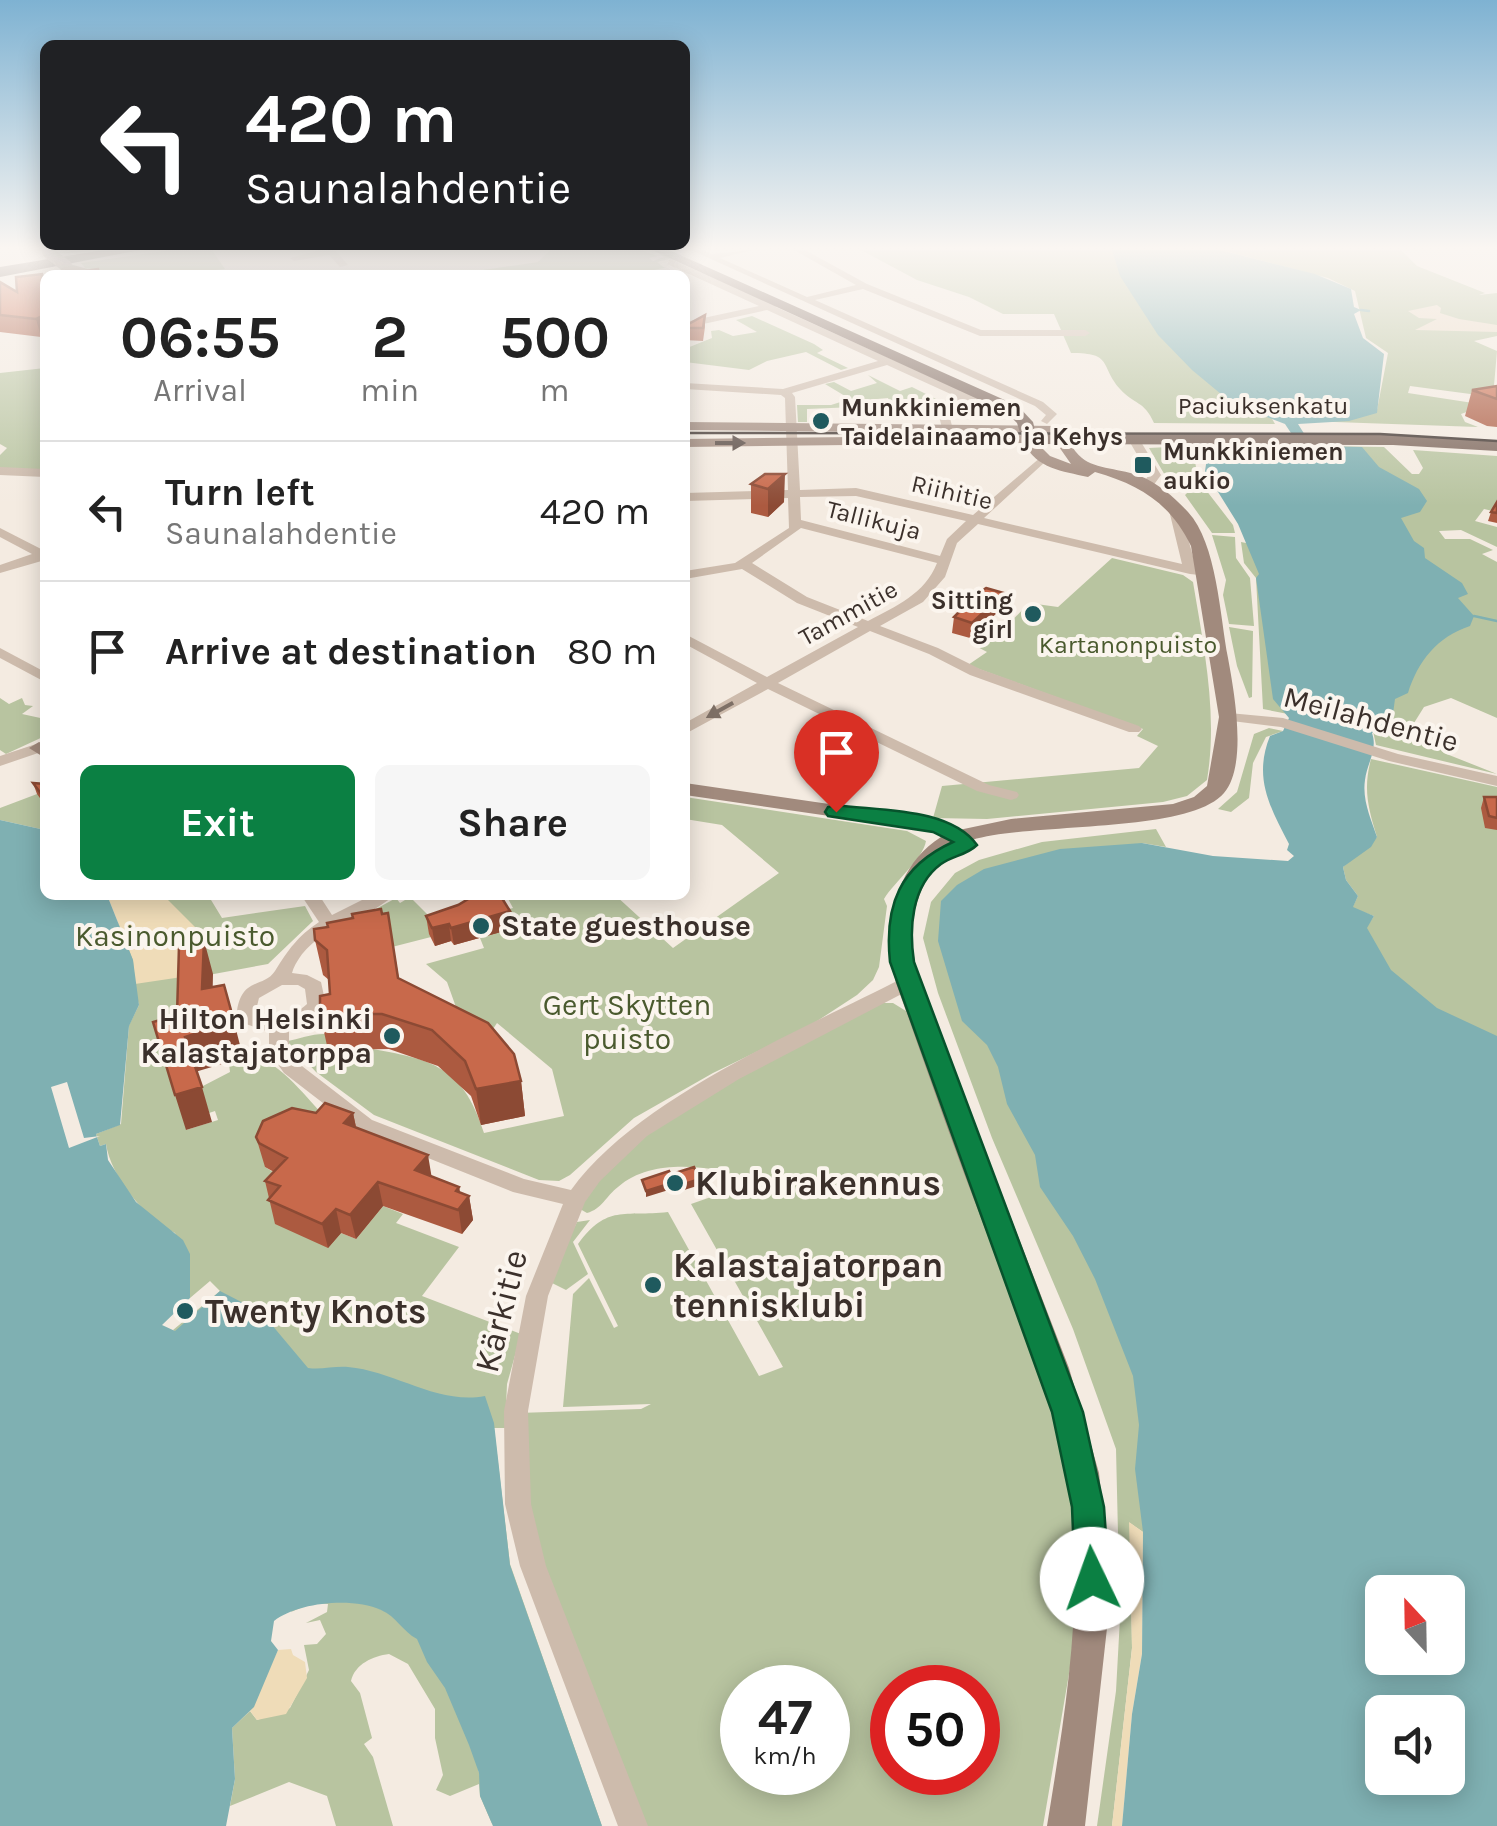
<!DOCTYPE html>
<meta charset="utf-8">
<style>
:root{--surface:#fff;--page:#f6f6f6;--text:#222;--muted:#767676;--line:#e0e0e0;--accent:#0b8043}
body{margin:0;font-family:Karla,sans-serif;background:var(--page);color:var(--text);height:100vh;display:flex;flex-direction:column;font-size:38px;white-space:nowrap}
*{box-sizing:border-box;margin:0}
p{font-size:32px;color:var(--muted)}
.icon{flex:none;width:55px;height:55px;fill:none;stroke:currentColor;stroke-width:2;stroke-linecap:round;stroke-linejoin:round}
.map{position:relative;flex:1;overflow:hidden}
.sheet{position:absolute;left:40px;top:270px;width:650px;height:630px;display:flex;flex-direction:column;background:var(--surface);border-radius:15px;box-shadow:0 5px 25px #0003}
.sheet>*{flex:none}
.guide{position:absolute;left:40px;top:40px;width:650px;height:210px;border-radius:15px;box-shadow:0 5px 25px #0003;background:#202124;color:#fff;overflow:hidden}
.needle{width:65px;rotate:338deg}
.tools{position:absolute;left:1365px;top:1575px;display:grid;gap:20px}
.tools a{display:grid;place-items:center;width:100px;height:100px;border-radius:15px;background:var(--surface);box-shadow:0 5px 25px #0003;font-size:50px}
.speed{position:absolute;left:720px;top:1665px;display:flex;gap:20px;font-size:50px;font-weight:700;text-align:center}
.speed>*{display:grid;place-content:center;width:130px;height:130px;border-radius:50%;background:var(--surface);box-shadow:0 5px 25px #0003;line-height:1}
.speed small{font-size:25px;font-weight:400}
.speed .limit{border:15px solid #d22;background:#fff;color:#111}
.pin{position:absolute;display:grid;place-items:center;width:85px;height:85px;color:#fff;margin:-102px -42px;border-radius:50% 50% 50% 0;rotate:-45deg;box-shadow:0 0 10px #0007}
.pin .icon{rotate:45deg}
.me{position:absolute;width:110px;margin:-55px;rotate:357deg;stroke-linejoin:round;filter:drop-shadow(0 0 8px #0008)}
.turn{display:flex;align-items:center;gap:35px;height:210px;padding:0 40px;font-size:45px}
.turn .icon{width:130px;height:130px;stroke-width:2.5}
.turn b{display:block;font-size:70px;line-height:85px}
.eta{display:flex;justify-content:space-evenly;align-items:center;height:170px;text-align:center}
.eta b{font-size:60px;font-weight:700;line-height:70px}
.action{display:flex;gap:20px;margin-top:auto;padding:20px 40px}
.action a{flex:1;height:115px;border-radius:15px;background:var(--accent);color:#fff;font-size:40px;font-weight:700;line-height:115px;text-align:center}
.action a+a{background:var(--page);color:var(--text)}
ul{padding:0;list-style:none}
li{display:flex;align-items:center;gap:30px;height:140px;padding:0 40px;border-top:2px solid var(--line)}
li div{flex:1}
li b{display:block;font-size:38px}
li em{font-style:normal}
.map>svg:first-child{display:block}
</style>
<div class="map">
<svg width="1497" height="1826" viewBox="0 0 1497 1826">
<rect width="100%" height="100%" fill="#f4ebe1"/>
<!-- green -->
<path fill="#b8c4a0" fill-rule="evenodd" d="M171 250H212L225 269 216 270 220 275H134L85 268 81 263Z
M550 250H641L657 256 649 258 653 261 664 257 658 253 672 258 657 262 665 268 625 275H479L486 272 449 275 538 262Z
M861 250H1175L1275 424 1154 423C1144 400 1134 405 1120 389 1099 365 1114 353 1071 353L1054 314H1003L969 297 917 280Z
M1222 250H1401L1417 266 1485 293 1479 295 1497 293V336L1474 341 1497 351 1493 397 1410 386 1408 393 1486 405 1461 414 1465 422 1478 427 1306 421 1377 410 1388 353 1366 338 1355 291 1328 278Z
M752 316 814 344 823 350 817 353 848 368 841 370 806 352 767 361 749 370 685 362 687 348 712 338 711 331 719 330 733 336 757 332 736 320Z
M45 368V470L0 468V455L7 448 0 444V373Z
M868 375 900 391 912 387 942 402 939 412 892 408 888 398 855 401V407L807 409V422H798L797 405H831L850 399 825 384 834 382 851 391 877 383Z
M1207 445 1194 456 1198 478 1182 492 1177 480 1166 477 1149 448Z
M1312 446 1384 447 1412 474H1419L1423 468 1413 450 1497 456V512L1484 509 1475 521 1497 527V547L1461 530 1439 531 1445 539H1470L1493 550 1482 554 1497 562V718L1451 698 1424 707 1414 723 1444 753 1497 774 1376 745Z
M1199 481 1233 525 1235 533H1212L1185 495Z
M1212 535 1235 537 1236 558 1250 578 1254 626 1229 624 1223 595 1226 580Z
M1241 542 1261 546 1288 714 1263 709 1256 578 1244 563Z
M1112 558 1183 575 1193 582C1204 648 1218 714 1207 780L1187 796 1163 802 987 819 933 818 942 786 1139 768 1158 746 1137 736 1143 729 968 665 987 652 972 644 998 635 1029 603 1058 607Z
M1229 627 1253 631 1252 697 1249 698 1237 666Z
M0 698 9 704 22 698 25 705 33 706 22 714 45 719V736L6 754 0 750Z
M1269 728 1283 731 1266 737 1253 763 1249 798 1231 812 1218 809 1237 792 1254 734Z
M1371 759 1497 787V1056L1408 1009 1366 928 1374 916 1352 908 1358 896 1346 880 1343 867 1377 837C1368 808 1363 789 1371 759Z
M45 791V830L0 820V808Z
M685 797 907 831 926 841C923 859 895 881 884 899L887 906 879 967 873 980 857 995 808 1027 713 1073 634 1118 570 1175 559 1181 539 1180 374 1115 316 1072 287 1041C299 1039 314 1033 326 1034 338 1034 349 1045 362 1047 427 1059 462 1062 484 1133L564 1116 552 1069 497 1023 491 1032 457 1010 447 982 426 964 484 948 480 938 502 911 513 908 506 895H615L673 948 779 873 722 825 685 819Z
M1156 829 1166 847 1142 843 973 1017 1155 1284 1143 1532 1130 1523 1132 1648 1112 1826H1097L1116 1691 1120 1618 1116 1449 1073 1329 992 1138 938 993 923 938 931 902 955 873 979 860 1042 842Z
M107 895H208L222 918 305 906 313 921 268 964 203 976 186 1130 218 1120 215 1111 209 1113 201 1087 230 1072 228 1056C269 1044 301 1093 327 1119L265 1167 281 1177 341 1233 356 1239 383 1206 403 1214 396 1223 459 1247 422 1296 521 1334 507 1384 505 1428H494L510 1564 602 1826 232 1388 173 1330 220 1291 210 1281 190 1298 189 1268 175 1233C145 1218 111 1177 106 1144L100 1146 96 1134 121 1124 129 1025 139 1005 115 910Z
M410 897 432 919 431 937 388 948 354 921 396 898 400 903Z
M878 1003H893L906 1011 1052 1399 1074 1478 1077 1627 1043 1826H640L537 1551 518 1413 641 1409 651 1404 563 1407 573 1294 589 1278 614 1328 618 1326 578 1244C608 1204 623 1217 668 1212L759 1376 783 1367 691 1204 731 1190 719 1170C686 1165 646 1163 618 1187 606 1196 602 1209 587 1213L580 1209C630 1111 783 1051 878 1003ZM742 1688H828V1772H742ZM892 1688H978V1772H892Z
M590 1220 573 1242 588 1274 566 1290 548 1281 577 1222Z
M314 1578 444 1639 493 1826 480 1796 479 1784 450 1796 436 1790 443 1775 435 1738V1709L408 1664 389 1654C373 1656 355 1664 351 1681L360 1693 372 1738 364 1744 373 1757 393 1826H336L327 1796 289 1782 230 1806 235 1779 232 1728 250 1711 257 1720 290 1708 309 1670 304 1645 317 1644 326 1634 320 1620 306 1623 327 1612 328 1604 312 1603 291 1612Z"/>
<!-- sand -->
<path fill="#efdcb8" d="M107 895H163L197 929 202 974 135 984 133 960Z
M1129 1522 1143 1532 1142 1654 1132 1714 1122 1826H1112L1132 1648Z
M291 1649 293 1655 305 1662 307 1678 286 1714 257 1720 250 1711 278 1650Z"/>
<!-- plaza -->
<path fill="#ecdcc8" d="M1437 305 1441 308 1440 313 1459 319 1497 325V332L1415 330 1437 319 1419 318 1408 311Z"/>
<!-- water -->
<path fill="#7fb0b2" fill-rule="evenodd" d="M1112 250H1220L1315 274 1351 289 1354 307 1361 310 1354 314 1363 338 1384 354 1377 413 1349 421 1298 424 1312 446 1362 447 1379 467 1419 489 1427 501 1420 512 1401 518 1414 541 1424 548 1425 558 1462 583 1468 594 1458 598 1474 616 1470 626C1437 637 1418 661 1408 693L1395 699 1392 721 1372 733C1378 750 1367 763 1365 780 1362 800 1371 819 1377 837L1371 847 1343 867 1346 880 1358 896 1353 907 1374 916 1367 928 1391 970 1437 1008 1497 1036V1826H1122L1132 1714 1142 1654 1143 1532 1135 1469 1139 1425 1133 1376 1095 1279 1073 1236 1040 1187 1035 1155 1007 1104 998 1067 987 1045 962 1021 938 941 941 901 957 885 984 869 1060 849 1142 843 1213 856 1288 861 1294 856 1287 850 1289 844C1270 807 1253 778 1270 736L1283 731 1289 718 1273 699 1256 578 1259 574 1238 524 1205 471 1207 458C1222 450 1233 455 1248 452 1265 450 1282 448 1299 445L1285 424 1233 404 1192 370 1158 335 1120 276ZM1382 1592H1448V1658H1382ZM1382 1712H1448V1778H1382Z
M0 820 45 830V895H107L133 960 139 1005 129 1026 120 1125 96 1134 100 1146 106 1144 108 1160 136 1202 183 1240 190 1254V1298L162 1325 175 1331 220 1291 261 1312 308 1368C321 1370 334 1366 348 1367 395 1371 437 1405 485 1396L494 1423 510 1565 602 1826H493L480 1796 479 1773 469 1745 445 1688 427 1662 417 1639C403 1632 396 1616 381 1610 353 1597 298 1602 274 1621L271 1641 278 1650 254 1707 232 1728 235 1779 226 1826H0Z"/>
<!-- pier -->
<path fill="#f4ebe1" d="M67 1082 84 1138 100 1136 69 1148 51 1087Z"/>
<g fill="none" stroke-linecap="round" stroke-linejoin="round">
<!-- stream -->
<path stroke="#7fb0b2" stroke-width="2.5" d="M1361 310 1369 311
M1474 616 1497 621"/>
<!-- street -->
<path fill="#cdbbac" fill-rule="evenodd" d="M320 250 336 251 348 265 340 267 329 255 294 261 290 258Z
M691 250H703L712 254 753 250 720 258 807 297 856 285 794 250H805L867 284 981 330H1085L1090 333 1085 336H980L863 289 815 300 1043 402 1057 414 1047 424 1041 421 1046 415 1035 406Z
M670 259 775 304 776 307 975 397H994L999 400C987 406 975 400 962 401 957 401 952 404 947 406L952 426 942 428 936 404 955 396 887 365 792 393 795 397 800 490 856 488 973 515 1041 457 1045 458V462L984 518 1182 564 1168 506 1178 503 1196 567 1209 570V576L1190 574 978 524 957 543 945 577 923 602 880 626 938 648 980 669 1139 726 1142 729 1139 732H1129L970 675 929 654 870 631 778 683 989 785 1017 792 1019 795 1017 798 1011 800 977 791 768 689 685 734V723L757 683 685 644V634L767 677 858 627 797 603 742 569 685 579V571L735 563 789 528 788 498 685 501V493L788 490 785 398 781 395 685 389V383L783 389 878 361 767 310 685 328V322L759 306 667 264ZM856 496 966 521 947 539 940 556 801 520 800 497ZM801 528 937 563C925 594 896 606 868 621L807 597 752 563Z
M1130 437H1138L1161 475 1150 490 1140 487 1149 475 1128 439Z
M0 467 45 469V477L0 475Z
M0 528 45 551V560L0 573V565L32 554 0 537Z
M0 648 45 672V682L0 658Z
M1229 713 1283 718 1398 754 1497 776V786L1389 761 1281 727 1224 720V714Z
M39 743 45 746 44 751 0 766V756Z
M301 895H319L332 915 372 895H394C363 924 308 927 292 973L307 975 321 982 326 1005 308 1023 289 1030V1051L298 1063 372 1120 524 1179 571 1190C638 1097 800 1031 901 979L908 977 917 983 915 987 739 1079 647 1136 600 1181 585 1202 548 1296 528 1411 531 1504 546 1566 648 1826H618L520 1566 505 1504 504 1411 526 1296 563 1204 513 1192 358 1130 284 1073 269 1052V1032L246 1024 237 1011C242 977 264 988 275 971 288 950 298 936 319 922ZM282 985H298L305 989 307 1004C291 1018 273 1026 256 1010L259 998Z"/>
<!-- secondary -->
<path fill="#a18a7d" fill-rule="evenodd" d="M66 263 102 273 104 275H85L62 268Z
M685 422 1054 426 1059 427C1066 436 1073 451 1082 458 1095 469 1123 469 1140 476 1158 483 1175 498 1188 512 1217 543 1220 617 1228 658 1234 691 1248 765 1224 793 1189 834 1031 822 972 840L971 847C965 848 960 845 955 846 945 848 938 861 933 869 909 905 908 942 920 983L1069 1368 1099 1473 1107 1548V1628L1085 1826H1047C1064 1721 1082 1615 1072 1508 1062 1410 1020 1317 984 1226 953 1146 925 1064 896 983 883 931 892 868 941 837L933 831 685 795V783L939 820 959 830 1011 819 1173 804 1194 797 1207 786 1219 717 1191 546C1170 503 1140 485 1095 472L1088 477C1062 471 1037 469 1024 443L685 447V439L1029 435 1050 456 1071 464 1050 434 685 430Z
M39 742 45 744V758L29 748Z"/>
<!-- primary -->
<path fill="#7d675c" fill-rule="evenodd" d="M652 250H669L1018 406 1033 422 1036 434 1393 435 1497 441V451L1393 445 1029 444 1023 442 1017 423 1006 412Z"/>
<!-- highway -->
<path fill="#5c4a42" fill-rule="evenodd" d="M104 250H140L0 277V267Z"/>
<!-- tram -->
<path stroke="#3b302b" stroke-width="2.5" d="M685 433 1380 434 1497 441"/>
<!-- secondary-bridge -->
<path stroke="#a18a7d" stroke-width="12" d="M48 252 66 266"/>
</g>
<!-- wall -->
<path fill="#ac5a40" d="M42 274 41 337 0 332V282L17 292Z
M705 315V327L703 341 685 340V326Z
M1497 386V427L1487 426 1465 416 1472 390Z
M765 474 784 502 768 517 751 513V484Z
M1497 502V523L1488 521 1491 512Z
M1004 593 1002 608 970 638 952 633 954 617 962 608 963 603Z
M33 783 45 784V805L37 794Z
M1484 797H1497V830L1485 828 1481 808Z
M487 898 510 911 512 929 454 945 451 941 435 946 429 934 426 916Z
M388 913 399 979 521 1081 525 1116 481 1125 471 1096 438 1066 389 1049 328 1050 320 1014 330 994 329 980 323 975 315 940 328 927Z
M316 1113H353L356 1127 431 1176 459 1187 460 1193 469 1196 473 1220 462 1234 383 1206 356 1239 341 1233 328 1248 275 1224 265 1181 274 1172 265 1167 256 1137Z"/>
<!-- shaded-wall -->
<path fill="#8c4a34" d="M45 315V335L41 337 36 319Z
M785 474 784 502 768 517V489Z
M1004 593 1002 608 970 638 972 623Z
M510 911 512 929 454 945 451 928Z
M449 924 451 941 435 946 432 928Z
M204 940 213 974 212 1020 232 1014 241 1049 221 1055 222 1064 195 1072 185 1037Z
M521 1081 525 1116 481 1125 476 1089Z
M202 1087 212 1122 186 1130 175 1095Z
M353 1113 358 1137 344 1123Z
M428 1155 432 1179 415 1170Z
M700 1179V1185L681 1191V1185Z
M378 1182 383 1206 356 1239 350 1215Z
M675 1182V1188L646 1197V1191Z
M459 1187 462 1205 469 1196 473 1220 462 1234 456 1191Z
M336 1209 341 1233 328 1248 322 1224Z"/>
<!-- building -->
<path fill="#c8694b" stroke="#8c4a34" stroke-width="2.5" d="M98 269 99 275H63Z
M42 274 43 278H45V315L36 319 0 315V282L17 292 16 277Z
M705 315 703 328H685V326Z
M1497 386V399L1472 390Z
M765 474H785L768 489 751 484Z
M1497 502V513L1491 512Z
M986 588 1004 593 972 623 954 617 965 606 963 603Z
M33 783 45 784V799Z
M1484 797H1497V818L1489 816Z
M475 895H486L487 898 500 895 510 911 451 928 449 924 432 928 426 916 458 905Z
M381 909 382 914 388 913 398 978 488 1023 514 1054 521 1081 476 1089 465 1061 432 1030 382 1014H320V996L330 994 327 950 315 940 314 929 328 927 327 923 353 918 352 914Z
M204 940 202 989 224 985 232 1014 212 1020V1028L185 1037 202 1087 175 1095 153 1022 177 1015 179 946Z
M325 1103 353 1113 344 1123 428 1155 415 1170 459 1187 456 1191 469 1196 458 1210 378 1182 350 1215 336 1209 322 1224 268 1200 280 1186 265 1181 287 1158 259 1143 256 1137 263 1121 292 1108 316 1113Z
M694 1167 700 1179 681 1185 675 1173Z
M669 1171 675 1182 646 1191 642 1180Z"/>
<!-- one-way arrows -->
<defs><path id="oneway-solid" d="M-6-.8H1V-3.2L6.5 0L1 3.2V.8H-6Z" transform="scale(2.5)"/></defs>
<use fill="#544640" href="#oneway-solid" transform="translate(730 443)"/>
<use fill="#7d6f65" href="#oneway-solid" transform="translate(720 710) rotate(151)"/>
<!-- sky -->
<linearGradient id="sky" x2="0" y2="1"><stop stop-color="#7eb2d2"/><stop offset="0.49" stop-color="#faf6f2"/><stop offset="1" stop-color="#faf6f2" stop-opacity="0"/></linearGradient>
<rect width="1497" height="506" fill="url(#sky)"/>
<!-- route -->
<path fill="#0b8043" stroke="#07532c" stroke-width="2.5" d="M836 805C878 811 950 807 977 845 967 855 952 856 941 864 911 886 909 929 914 962L1083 1412 1104 1507 1109 1579 1104 1590 1092 1595 1080 1590 1075 1579 1072 1507 1052 1412 890 962C884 905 900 866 953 842L933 832 828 816 825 812 828 807Z"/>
<!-- markers -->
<g fill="#1f5a5e" stroke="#fbf5ee" stroke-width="4">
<circle cx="821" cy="421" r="10"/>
<rect x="1133" y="455" width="20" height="20" rx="5"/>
<circle cx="1033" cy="614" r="10"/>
<circle cx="481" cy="926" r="10"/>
<circle cx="392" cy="1036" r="10"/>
<circle cx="675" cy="1183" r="10"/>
<circle cx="653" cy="1285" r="10"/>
<circle cx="185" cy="1311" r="10"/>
</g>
<g text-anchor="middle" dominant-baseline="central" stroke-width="8" stroke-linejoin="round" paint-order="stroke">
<!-- far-street labels -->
<g font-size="25" fill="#3b302b" stroke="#fbf5ee">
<text x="1263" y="405">Paciuksenkatu</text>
<text transform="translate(952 492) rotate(13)">Riihitie</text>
<text transform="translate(874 520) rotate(14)">Tallikuja</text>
<text transform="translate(848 613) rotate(-29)">Tammitie</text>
</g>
<!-- far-poi labels -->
<g font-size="25" font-weight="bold" fill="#3b302b" stroke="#fbf5ee" text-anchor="start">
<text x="841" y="407">Munkkiniemen<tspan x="841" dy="29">Taidelainaamo ja Kehys</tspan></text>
<text x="1163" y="451">Munkkiniemen<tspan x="1163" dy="29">aukio</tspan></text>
<text x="1013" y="600" text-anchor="end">Sitting<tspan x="1013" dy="29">girl</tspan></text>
</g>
<!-- far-park labels -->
<g font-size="25" fill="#4a5a2e" stroke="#fbf5ee">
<text x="1128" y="644">Kartanonpuisto</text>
</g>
<!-- street labels -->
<g font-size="30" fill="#3b302b" stroke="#fbf5ee">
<text transform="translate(1371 719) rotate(15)">Meilahdentie</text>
</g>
<!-- poi labels -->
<g font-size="30" font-weight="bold" fill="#3b302b" stroke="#fbf5ee" text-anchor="start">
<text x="501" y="926">State guesthouse</text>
<text x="372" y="1019" text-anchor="end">Hilton Helsinki<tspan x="372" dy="34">Kalastajatorppa</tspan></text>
</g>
<!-- park labels -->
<g font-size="30" fill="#4a5a2e" stroke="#fbf5ee">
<text x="175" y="936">Kasinonpuisto</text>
<text x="627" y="1005">Gert Skytten<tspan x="627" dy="34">puisto</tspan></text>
</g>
<!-- near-poi labels -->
<g font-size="35" font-weight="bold" fill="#3b302b" stroke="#fbf5ee" text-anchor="start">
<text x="695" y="1183">Klubirakennus</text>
<text x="673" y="1265">Kalastajatorpan<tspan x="673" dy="40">tennisklubi</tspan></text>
<text x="205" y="1311">Twenty Knots</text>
</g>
<!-- near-street labels -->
<g font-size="35" fill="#3b302b" stroke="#fbf5ee">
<text transform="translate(501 1311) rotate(-76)">Kärkitie</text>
</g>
</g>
</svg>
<div class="tools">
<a><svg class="needle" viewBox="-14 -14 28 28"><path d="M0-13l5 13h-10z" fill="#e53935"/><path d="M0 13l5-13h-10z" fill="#767676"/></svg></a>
<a><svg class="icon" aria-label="sound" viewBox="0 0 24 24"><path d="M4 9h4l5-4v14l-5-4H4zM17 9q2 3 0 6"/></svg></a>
</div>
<div class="speed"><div>47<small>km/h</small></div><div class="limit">50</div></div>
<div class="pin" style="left:836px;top:812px;background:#d93025"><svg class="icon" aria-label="arrive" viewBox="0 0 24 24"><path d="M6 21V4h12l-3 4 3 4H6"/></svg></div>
<svg class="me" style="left:1092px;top:1579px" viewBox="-20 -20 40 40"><circle r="19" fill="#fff"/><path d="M0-13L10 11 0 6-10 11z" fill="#0b8043"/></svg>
<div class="guide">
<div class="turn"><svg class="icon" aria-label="left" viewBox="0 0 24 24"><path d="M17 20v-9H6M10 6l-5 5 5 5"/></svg><div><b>420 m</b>Saunalahdentie</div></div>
</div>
<section class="sheet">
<div class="eta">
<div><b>06:55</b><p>Arrival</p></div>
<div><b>2</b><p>min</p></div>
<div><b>500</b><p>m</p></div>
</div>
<ul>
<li><svg class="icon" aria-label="left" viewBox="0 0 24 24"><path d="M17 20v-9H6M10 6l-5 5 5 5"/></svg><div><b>Turn left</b><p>Saunalahdentie</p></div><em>420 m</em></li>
<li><svg class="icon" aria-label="arrive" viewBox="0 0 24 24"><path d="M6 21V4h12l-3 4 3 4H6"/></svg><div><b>Arrive at destination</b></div><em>80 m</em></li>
</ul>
<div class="action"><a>Exit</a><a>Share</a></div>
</section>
</div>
